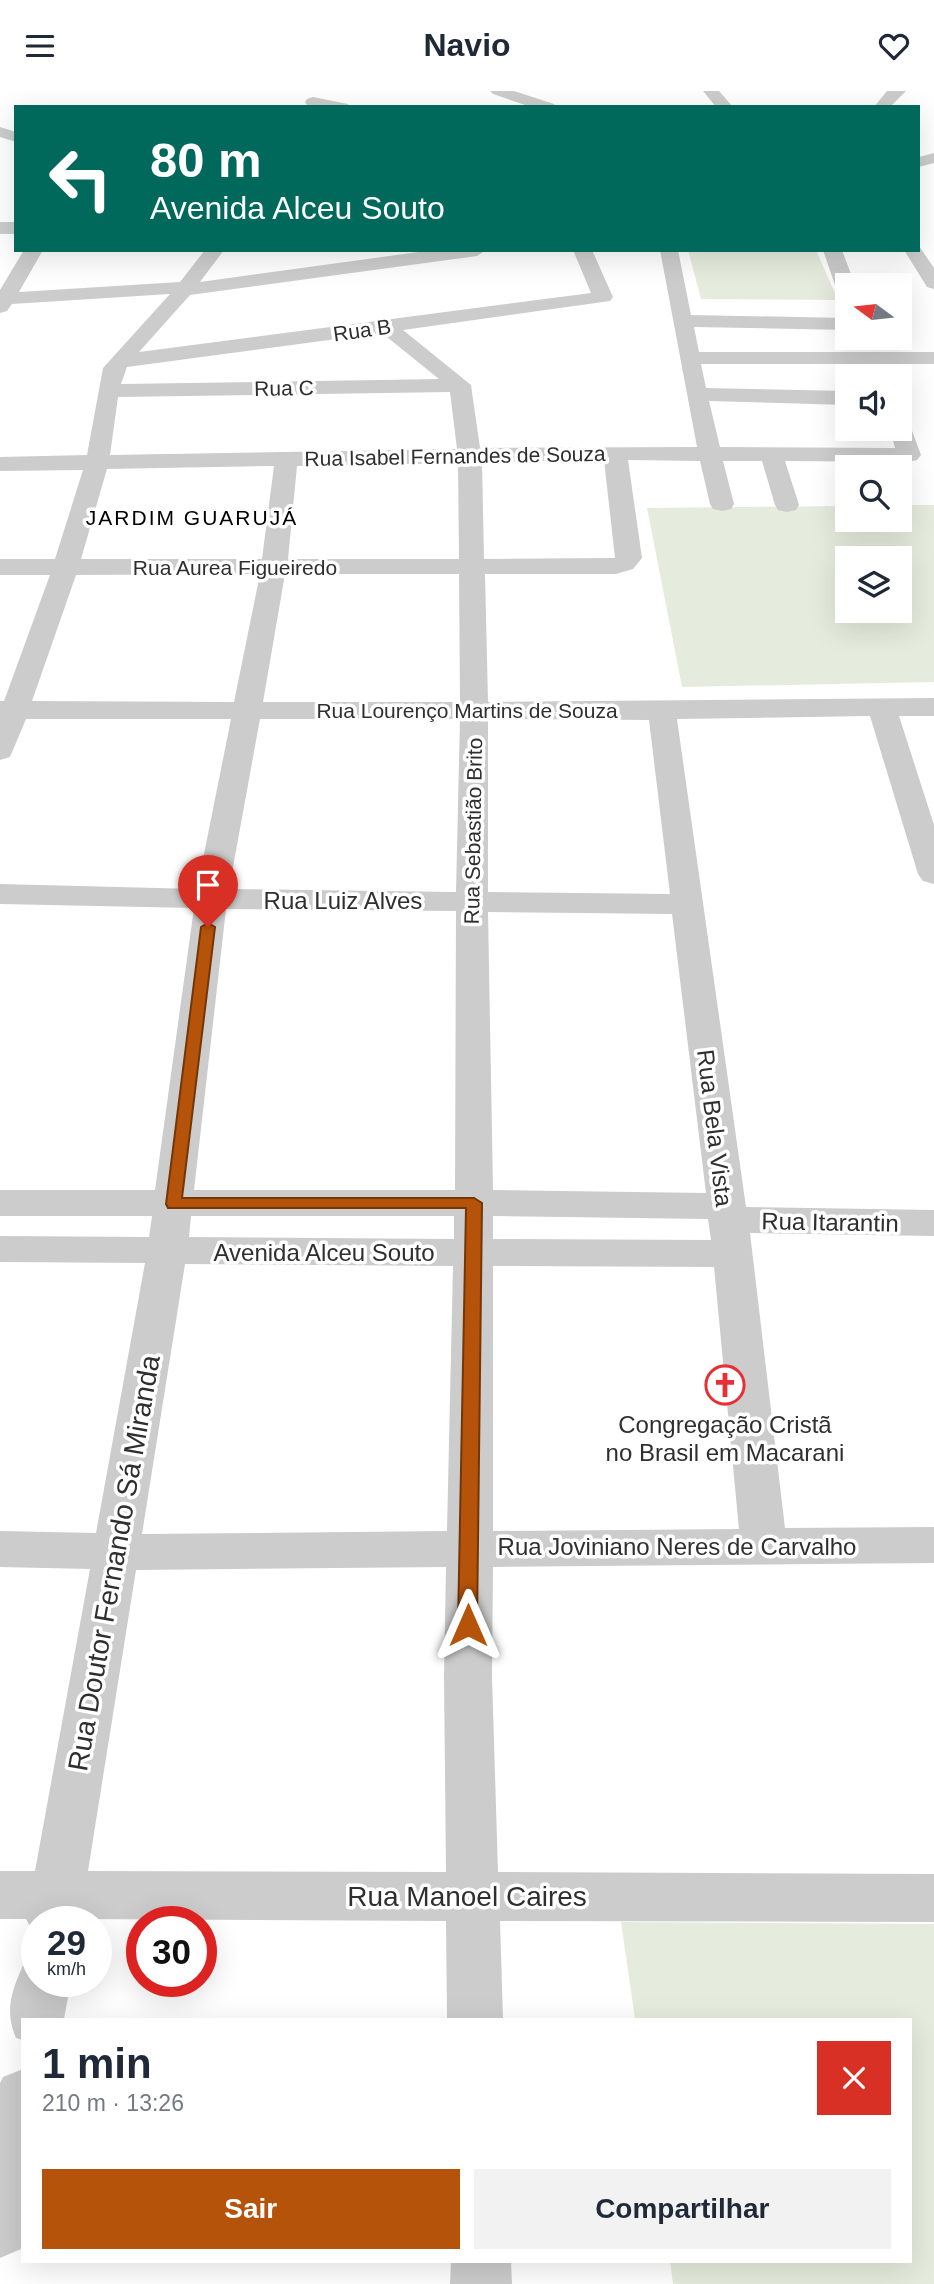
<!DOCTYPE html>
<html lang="pt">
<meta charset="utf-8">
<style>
:root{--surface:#fff;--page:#f2f2f3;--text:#1f2937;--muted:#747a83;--accent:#b45309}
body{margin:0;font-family:Helvetica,sans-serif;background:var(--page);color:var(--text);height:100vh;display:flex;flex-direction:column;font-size:26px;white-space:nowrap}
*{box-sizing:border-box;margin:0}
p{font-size:23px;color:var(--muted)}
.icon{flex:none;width:38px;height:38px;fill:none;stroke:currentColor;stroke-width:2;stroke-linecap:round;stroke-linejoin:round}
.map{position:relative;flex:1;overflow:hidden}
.side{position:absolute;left:21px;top:1927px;width:891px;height:245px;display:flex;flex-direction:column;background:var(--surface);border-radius:0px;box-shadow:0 7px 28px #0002}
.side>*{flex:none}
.top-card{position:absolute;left:14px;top:14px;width:906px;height:147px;border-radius:0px;box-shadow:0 7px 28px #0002;background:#00695c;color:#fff;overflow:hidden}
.needle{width:46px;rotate:285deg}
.controls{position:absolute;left:835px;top:182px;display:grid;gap:14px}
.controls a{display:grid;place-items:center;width:77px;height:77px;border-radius:0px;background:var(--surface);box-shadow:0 7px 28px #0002;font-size:35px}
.speed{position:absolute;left:21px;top:1815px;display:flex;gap:14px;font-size:35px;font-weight:700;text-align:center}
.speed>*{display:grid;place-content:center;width:91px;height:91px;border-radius:50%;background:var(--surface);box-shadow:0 7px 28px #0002;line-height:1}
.speed small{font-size:18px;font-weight:400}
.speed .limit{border:10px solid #d22;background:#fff;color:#111}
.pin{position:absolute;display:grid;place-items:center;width:60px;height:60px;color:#fff;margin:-72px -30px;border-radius:50% 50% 50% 0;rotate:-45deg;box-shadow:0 0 7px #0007}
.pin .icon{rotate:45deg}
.me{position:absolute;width:77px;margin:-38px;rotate:0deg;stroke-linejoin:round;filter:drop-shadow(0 0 5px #0008)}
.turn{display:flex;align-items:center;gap:24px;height:147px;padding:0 21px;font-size:32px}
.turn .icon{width:91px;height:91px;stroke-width:2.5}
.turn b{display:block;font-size:49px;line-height:60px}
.round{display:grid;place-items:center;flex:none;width:74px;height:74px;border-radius:0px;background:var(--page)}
.summary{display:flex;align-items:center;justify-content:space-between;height:119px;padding:0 21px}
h1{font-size:42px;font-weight:700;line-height:52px}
.action{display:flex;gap:14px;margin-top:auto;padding:14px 21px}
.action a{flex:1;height:80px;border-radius:0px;background:var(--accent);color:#fff;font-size:28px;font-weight:700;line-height:80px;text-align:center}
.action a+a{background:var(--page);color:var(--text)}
header{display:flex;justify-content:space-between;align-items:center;height:91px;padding:0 21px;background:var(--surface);font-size:32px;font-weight:700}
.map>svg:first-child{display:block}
</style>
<header><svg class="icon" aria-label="menu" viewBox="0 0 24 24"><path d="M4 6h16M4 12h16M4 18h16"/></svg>Navio<svg class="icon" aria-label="heart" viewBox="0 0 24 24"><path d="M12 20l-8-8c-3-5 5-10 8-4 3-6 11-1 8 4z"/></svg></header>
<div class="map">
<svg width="934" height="2193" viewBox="0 0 934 2193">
<rect width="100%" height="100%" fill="#fff"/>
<!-- green -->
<path fill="#e5ecdd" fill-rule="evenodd" d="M688 159H816L838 209 701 208Z
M900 414H934V591L682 596 647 417 847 415V429H900ZM847 467H900V520H847Z
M621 1831 934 1833V2193H673L670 2170H910V1928H635Z"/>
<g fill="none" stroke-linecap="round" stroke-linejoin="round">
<!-- street -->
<path fill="#ccc" fill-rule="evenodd" d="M490 0H514L554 13 556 16H531L493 3Z
M703 0H719L733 16H716Z
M887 0H906L890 16H874Z
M313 6 348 13 350 16 307 14 305 11 307 8Z
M0 36 16 41V51L0 46Z
M934 62V72L919 76V66Z
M0 131H16V143H0Z
M919 155 934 177V198L927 196 904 159H919Z
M24 159H43L19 201 180 191 205 159H224L200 191 433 159H486L477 165 190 204 139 261 591 202 573 159H592L613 206 610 210 403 239 471 294 480 357 697 356 660 159H678L691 224 847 227V239L694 236 699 261H934V273H701L706 297 847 300V314L709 310 720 356 895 357 890 338H900V327L908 329 921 364 917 369 909 371 785 370 799 414 796 419 787 421 778 419 775 414 762 370H723L734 413 731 418 722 420 713 418 710 413 700 370 628 369 642 467 633 478 616 483H485L488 611 934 607V625H899L934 734V793L923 790 918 783 870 625 677 628 746 1116 934 1119V1145L750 1142 785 1437 934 1436V1472L493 1476 492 1586 498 1781 934 1783V1831L500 1830 503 1928H447L446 1830 80 1828 37 1830V1849L26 1828H0V1780H35L90 1478 0 1476V1440L96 1442 145 1172 0 1171V1145L149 1146 152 1125H0V1099H155L194 817 0 813V793L197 798 231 628H26L10 666 0 669V610H4L50 484H0V468H55L83 379 0 380V366L87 364 103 277 170 203 12 213 7 220 0 222V199ZM382 242 439 288 121 293 127 276ZM450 301 457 358 110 364 118 306ZM604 369 615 467 484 468 482 371ZM458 372 459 468H288L297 375ZM274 375 262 468H81L107 378ZM260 483 234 611 32 610 76 484ZM285 483H459L460 611H263ZM260 628H460L456 801 229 798ZM488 628 649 629 670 803 488 801ZM226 818 456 820 455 1099H194ZM488 821 672 823 706 1102 493 1099ZM191 1125H454V1148L189 1146ZM493 1125 708 1128 711 1149 493 1148ZM185 1173 453 1175 447 1440 142 1443ZM493 1175 714 1176 739 1438 493 1440ZM446 1476 444 1586 446 1781 88 1780 136 1479Z
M823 159H842L855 194H847V206L840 204 837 200Z
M37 1867V1890H71L64 1928H23V1949L16 1947C4 1919 12 1899 24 1872Z
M23 1978V2155L21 2158 0 2167V1992L3 1986Z
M451 2170H511L512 2193H450Z"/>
</g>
<!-- route -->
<path fill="#b45309" stroke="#753606" stroke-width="2" d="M208 832 215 836 182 1107H474L482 1112 477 1534 475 1540 468 1542 461 1540 458 1534 466 1117H168L166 1113 201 836Z"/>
<!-- icons -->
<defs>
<g id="church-ring" transform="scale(2.0125)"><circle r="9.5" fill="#fff" stroke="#e73036" stroke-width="1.5"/><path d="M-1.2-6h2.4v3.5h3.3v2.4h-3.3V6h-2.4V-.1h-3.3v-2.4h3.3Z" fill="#e73036"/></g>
</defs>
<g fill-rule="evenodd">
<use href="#church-ring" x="725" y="1294"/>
</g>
<g text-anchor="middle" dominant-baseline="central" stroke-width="7" stroke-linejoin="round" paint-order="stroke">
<!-- far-street labels -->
<g font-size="21" fill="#2f2f2f" stroke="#fff">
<text transform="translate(362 239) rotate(-8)">Rua B</text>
<text transform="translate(284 297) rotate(-1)">Rua C</text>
<text transform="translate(455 365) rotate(-1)">Rua Isabel Fernandes de Souza</text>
<text x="235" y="476">Rua Aurea Figueiredo</text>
<text x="467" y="619">Rua Lourenço Martins de Souza</text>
<text transform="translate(473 740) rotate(-89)">Rua Sebastião Brito</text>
</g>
<!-- far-neighbourhood labels -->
<g font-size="21" letter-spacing="2" fill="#000" stroke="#fff">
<text x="192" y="426">JARDIM GUARUJÁ</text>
</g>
<!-- street labels -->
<g font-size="24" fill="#2f2f2f" stroke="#fff">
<text x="343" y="809">Rua Luiz Alves</text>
<text transform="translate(715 1037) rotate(83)">Rua Bela Vista</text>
<text transform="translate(830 1131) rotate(1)">Rua Itarantin</text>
<text x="324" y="1161">Avenida Alceu Souto</text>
<text x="677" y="1455">Rua Joviniano Neres de Carvalho</text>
</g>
<!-- poi labels -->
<g font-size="24" fill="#2f2f2f" stroke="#fff">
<text x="725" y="1333">Congregação Cristã<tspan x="725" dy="28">no Brasil em Macarani</tspan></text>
</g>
<!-- near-street labels -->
<g font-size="28" fill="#2f2f2f" stroke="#fff">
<text transform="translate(114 1472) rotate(-80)">Rua Doutor Fernando Sá Miranda</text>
<text x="467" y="1805">Rua Manoel Caires</text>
</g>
</g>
</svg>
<div class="controls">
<a><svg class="needle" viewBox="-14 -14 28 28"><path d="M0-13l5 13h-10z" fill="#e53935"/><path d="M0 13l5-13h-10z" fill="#747a83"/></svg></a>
<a><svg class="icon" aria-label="sound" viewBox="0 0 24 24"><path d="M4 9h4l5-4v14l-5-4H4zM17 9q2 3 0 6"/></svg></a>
<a><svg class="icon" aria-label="search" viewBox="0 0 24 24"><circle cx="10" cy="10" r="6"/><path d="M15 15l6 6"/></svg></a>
<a><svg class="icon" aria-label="layers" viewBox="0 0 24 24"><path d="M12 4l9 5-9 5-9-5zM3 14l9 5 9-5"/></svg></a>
</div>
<div class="speed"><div>29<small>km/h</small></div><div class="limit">30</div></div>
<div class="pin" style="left:208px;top:836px;background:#d93025"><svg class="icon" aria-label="arrive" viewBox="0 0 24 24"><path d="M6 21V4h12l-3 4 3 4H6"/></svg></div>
<svg class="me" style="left:468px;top:1534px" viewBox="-20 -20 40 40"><path d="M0-17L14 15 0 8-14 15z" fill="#b45309" stroke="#fff" stroke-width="4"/></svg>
<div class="top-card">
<div class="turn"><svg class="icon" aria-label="left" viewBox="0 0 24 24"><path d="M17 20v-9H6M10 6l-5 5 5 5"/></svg><div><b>80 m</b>Avenida Alceu Souto</div></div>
</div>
<section class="side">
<div class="summary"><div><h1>1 min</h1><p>210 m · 13:26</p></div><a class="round" style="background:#d93025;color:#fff"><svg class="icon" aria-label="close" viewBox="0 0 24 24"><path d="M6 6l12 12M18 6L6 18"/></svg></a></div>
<div class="action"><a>Sair</a><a>Compartilhar</a></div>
</section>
</div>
